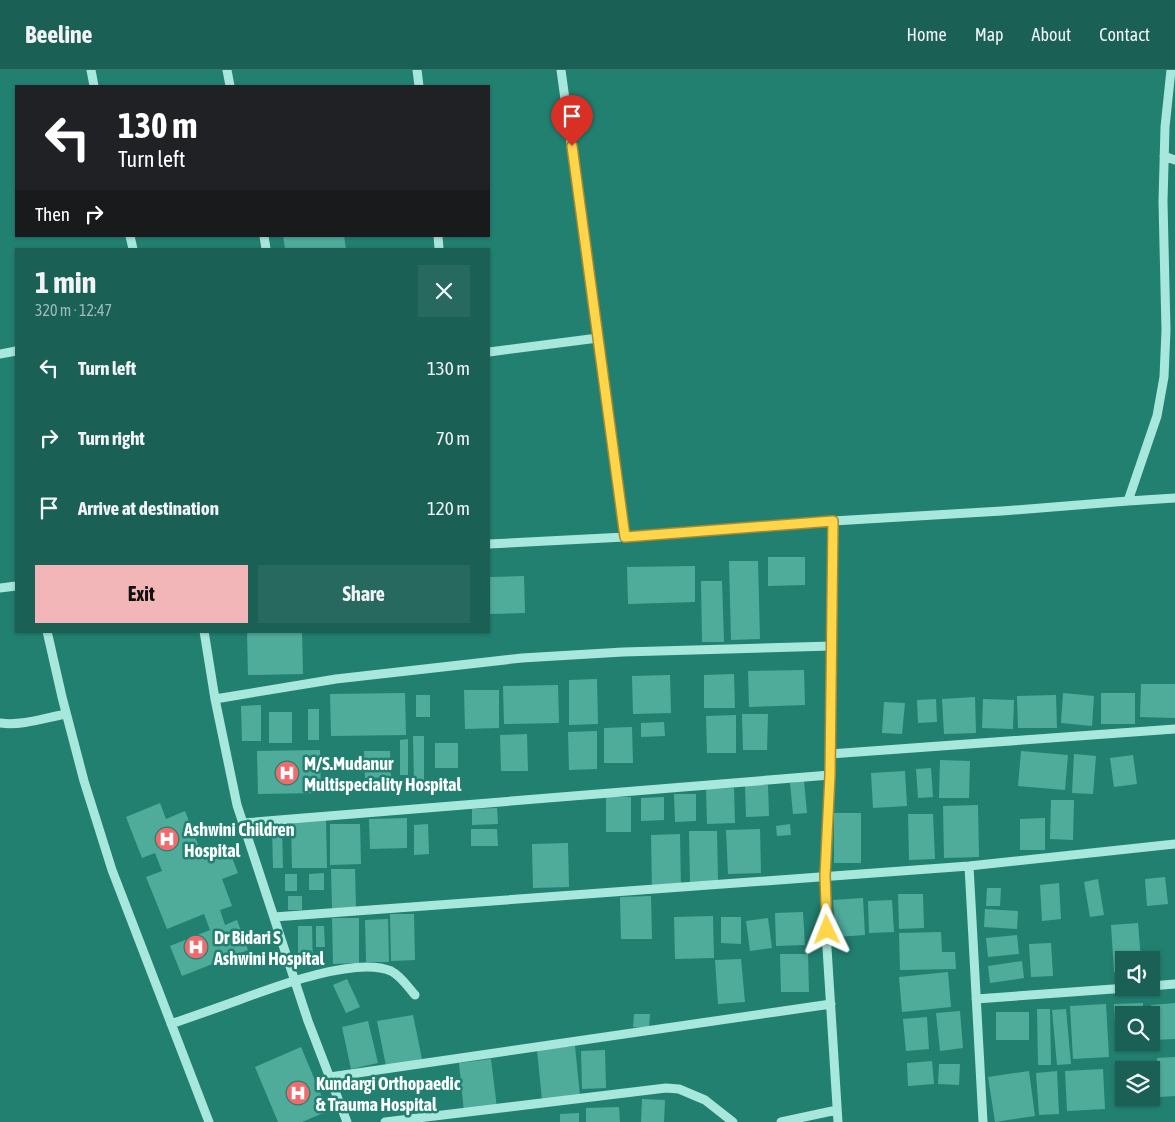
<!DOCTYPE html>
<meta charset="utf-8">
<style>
:root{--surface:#1a6055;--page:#27695f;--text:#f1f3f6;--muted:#9fbbb9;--line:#38756c;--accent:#f2b5b8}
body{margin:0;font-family:"Asap Condensed",sans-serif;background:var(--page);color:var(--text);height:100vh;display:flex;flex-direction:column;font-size:19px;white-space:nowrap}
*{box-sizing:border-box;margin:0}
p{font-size:16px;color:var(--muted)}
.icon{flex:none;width:28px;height:28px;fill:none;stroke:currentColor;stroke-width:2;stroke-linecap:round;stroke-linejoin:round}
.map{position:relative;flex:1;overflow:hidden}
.panel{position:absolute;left:15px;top:178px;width:475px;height:385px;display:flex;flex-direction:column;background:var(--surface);border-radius:0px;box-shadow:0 1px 4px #0004}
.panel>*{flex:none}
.banner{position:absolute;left:15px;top:15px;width:475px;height:152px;border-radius:0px;box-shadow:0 1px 4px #0004;background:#202124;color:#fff;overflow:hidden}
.fabs{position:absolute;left:1115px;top:881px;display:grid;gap:10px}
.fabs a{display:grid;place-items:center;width:45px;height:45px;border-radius:0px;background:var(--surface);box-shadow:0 1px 4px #0004;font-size:25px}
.pin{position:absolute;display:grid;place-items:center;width:42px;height:42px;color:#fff;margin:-51px -21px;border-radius:50% 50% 50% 0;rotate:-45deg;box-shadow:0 0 5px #0007}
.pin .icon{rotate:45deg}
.me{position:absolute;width:55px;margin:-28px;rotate:358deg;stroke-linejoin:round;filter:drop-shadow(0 0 4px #0008)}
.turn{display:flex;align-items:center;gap:18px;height:105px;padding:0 20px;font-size:22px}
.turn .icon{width:65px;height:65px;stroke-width:2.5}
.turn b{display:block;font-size:35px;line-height:42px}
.then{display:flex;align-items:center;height:48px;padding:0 20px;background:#0003;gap:10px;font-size:19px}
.round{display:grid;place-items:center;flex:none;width:52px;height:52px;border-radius:0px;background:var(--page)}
.head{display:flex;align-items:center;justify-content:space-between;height:85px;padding:0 20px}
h1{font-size:30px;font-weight:700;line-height:38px}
.action{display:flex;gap:10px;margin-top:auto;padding:10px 20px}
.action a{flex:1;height:58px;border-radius:0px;background:var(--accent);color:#111;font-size:20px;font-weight:700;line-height:58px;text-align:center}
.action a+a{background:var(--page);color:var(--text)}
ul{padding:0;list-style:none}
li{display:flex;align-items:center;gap:15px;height:70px;padding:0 20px}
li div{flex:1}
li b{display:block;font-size:19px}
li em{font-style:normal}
header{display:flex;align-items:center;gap:30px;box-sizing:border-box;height:70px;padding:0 25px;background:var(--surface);border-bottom:1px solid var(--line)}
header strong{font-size:24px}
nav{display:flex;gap:28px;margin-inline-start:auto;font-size:18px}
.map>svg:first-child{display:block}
</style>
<header>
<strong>Beeline</strong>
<nav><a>Home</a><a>Map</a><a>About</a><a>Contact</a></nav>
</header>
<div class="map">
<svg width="1175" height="1052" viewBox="0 0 1175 1052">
<rect width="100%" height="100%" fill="#228071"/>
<!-- building -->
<path fill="#4fac9b" d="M283 166H344L346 179H285Z
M768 487H805V515L768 516Z
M729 491H758L760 569 731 570Z
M695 496V532L628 534 627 497Z
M524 506 525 543 489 544V507Z
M701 511H722L724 572H702Z
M247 561H302L303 604 248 605Z
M804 600 805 635 749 637 748 601Z
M734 604 735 638H704V605Z
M670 605 671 643 633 644 632 606Z
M597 609 598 654 569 655V610Z
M1141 614H1175V648L1140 647Z
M558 615 559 653 504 654 503 616Z
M464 620H499V658L465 659Z
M405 623 406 665 331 666 330 624Z
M1063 623 1094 626 1092 656 1061 653Z
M1101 623H1135V654H1101Z
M416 625H430V647H416Z
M1056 625 1057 658H1018L1017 626Z
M975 627 976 663 944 664 942 629Z
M936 629 937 652 918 653 917 630Z
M983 629 1014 630 1013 659 982 658Z
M884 632 905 633 902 664 882 663Z
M261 635V671H242L241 636Z
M308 639H319V670H308Z
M269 642H292V673H269Z
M742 644H768L767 680H743Z
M736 645V683H707L706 646Z
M664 652 665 666 641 667V653Z
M632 657 633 693H604V658Z
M597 661V699L569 700 568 662Z
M527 664 528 701H501L500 665Z
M413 666H424V711H414Z
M408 669V705H400V670Z
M435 673H458V698H435Z
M320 680 321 723 258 724 257 681Z
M364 681H390L391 707 365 708Z
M1021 681 1068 685 1065 720 1018 716Z
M1074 684 1096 686 1093 724 1072 723Z
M1133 685 1137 714 1114 717 1110 688Z
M940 690 970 691 969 728H939Z
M931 698 933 727 918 728 916 699Z
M905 701 907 736 873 738 871 703Z
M804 711 807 743 793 744 790 713Z
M745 715H768L769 746 746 747Z
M734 718 735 753 707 754 706 719Z
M674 724H696V751L675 752Z
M606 727H631V762H606Z
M664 727V750L641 751V728Z
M1051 730H1074L1073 770 1050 769Z
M160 733 166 749 185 741 204 790 229 780 238 803 222 809 232 836 220 840 225 855 237 850 248 880 182 906 170 876 210 860 204 844 167 859 146 807 162 801 155 783 142 788 126 747Z
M978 735 979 787 944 788 943 736Z
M497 738 498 754 472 755V739Z
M834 743H861V793H834Z
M908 744H933L935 789 909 790Z
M407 748V778L370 779 369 749Z
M1045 748V780H1020V749Z
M326 750 327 798H292L291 751Z
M330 754H360L361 794 330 795Z
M428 754 429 784 414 785V755Z
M790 754 791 765 777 766 776 756Z
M272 757H282L283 798H273Z
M471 759H497L498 776H471Z
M760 759 761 803 728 804 726 760Z
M689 761H717L718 811 690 812Z
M680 764 681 819 652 820 651 765Z
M568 773 569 817 533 818 532 774Z
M331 799H355L356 838H332Z
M324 803V820H309V804Z
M285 804H297V821H285Z
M1165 807 1168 834 1147 836 1145 809Z
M1098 809 1104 845 1090 847 1084 812Z
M1059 813 1061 849 1042 851 1040 815Z
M987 818H1001L1000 836H986Z
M898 824H923L924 858 899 859Z
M288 826H302V840H288Z
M651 826 652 869H621L620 827Z
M863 828 865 865 836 867 833 830Z
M892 830 894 862 869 863 868 831Z
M985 839 1018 841 1017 859 984 857Z
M803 842 805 875 776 876 775 843Z
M390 844H414L415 890 391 891Z
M713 846 714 888 675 889 674 847Z
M721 847H741V874L721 873Z
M332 848H359V893L333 894Z
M768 848 772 878 750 881 746 851Z
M388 849 389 892H366L365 850Z
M1138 853 1141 890H1124V901L1114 902 1111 855Z
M298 856H312L313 897H298Z
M316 856H324L325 877H316Z
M941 862 942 882H955L956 899 900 900 899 863Z
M1017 865 1019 884 988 887 986 868Z
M1051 873 1053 906 1031 907 1029 874Z
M780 884H808L809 922H781Z
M741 889 745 932 718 934 715 890Z
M1022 891 1024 908 990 913 988 896Z
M948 902 951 937 902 942 899 907Z
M347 909 360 937 346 943 333 915Z
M1143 933V945H1124V971H1116L1114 934Z
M1175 933V969L1153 970 1151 935Z
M1106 934 1109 987 1073 989 1070 936Z
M1037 939H1050L1051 995H1038Z
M1066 939 1071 994 1057 995 1052 940Z
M960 941 963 978 940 981 936 943Z
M996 942H1029V970H996Z
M634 944H650L649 958 633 957Z
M413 945 422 989 386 996 377 951Z
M927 947 929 979 906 981 903 949Z
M368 951 378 993 351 999 342 957Z
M575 976 580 1026 542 1030 537 980Z
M301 977 328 1041 302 1052H278L255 997Z
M605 980 606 1018 582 1019 581 981Z
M1175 987V1026L1159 1027 1157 988Z
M491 989 497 1038 464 1042 459 993Z
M932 991 934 1014 908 1016 907 993Z
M939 994H960L959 1015 938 1014Z
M1103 999 1105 1039 1067 1041 1065 1001Z
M1029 1001 1035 1046 995 1052 988 1007Z
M1057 1001 1059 1044 1039 1045 1036 1003Z
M642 1029 665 1030 664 1052H641Z
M619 1037 620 1052H586V1038Z
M579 1043V1052H560V1044Z"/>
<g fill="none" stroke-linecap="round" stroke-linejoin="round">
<!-- minor -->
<path stroke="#a8e7dc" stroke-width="9" d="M91 0 94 16
M227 0 230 16
M417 0 419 16
M561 0 625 467
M1164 86 1175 90
M130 166 133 179
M264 166 266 179
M438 166 439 179
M489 282 598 268
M0 284 16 281
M1128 431 1157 346 1164 307 1166 260 1163 132 1165 57 1171 0
M833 451 830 705 825 806 827 878 838 1052
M489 474 625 467 833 451 1002 441 1128 431 1175 428
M0 518 16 516
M47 561 62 627 84 711 112 800 209 1052
M204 561 215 629 237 735 308 951 347 1052
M215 629 336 609 522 588 623 582 832 576
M0 653C22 656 45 648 66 644
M830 684 1175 659
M243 753 830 705
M969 796 983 1052
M274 847 969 796 1175 774
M1151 916 1175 914
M976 929 1127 918
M171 954C194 946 217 938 239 930 274 917 356 886 391 901 401 906 408 917 415 925
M330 1007 831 934
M385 1052 666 1018 679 1019 705 1030 733 1052
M781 1052 837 1040"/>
</g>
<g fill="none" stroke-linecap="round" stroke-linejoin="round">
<!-- route casing -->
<g stroke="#a68a30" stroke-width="12">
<path id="route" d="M572 76 625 467 833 451 830 705 825 806 827 860"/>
</g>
<!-- route -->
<use href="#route" stroke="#ffd54a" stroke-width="9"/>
</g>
<!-- icons -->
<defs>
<g id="hospital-disc" transform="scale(1.25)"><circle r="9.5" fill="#f36a6c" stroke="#228071"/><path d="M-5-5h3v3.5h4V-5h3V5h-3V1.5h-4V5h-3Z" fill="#fff"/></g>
</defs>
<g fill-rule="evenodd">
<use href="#hospital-disc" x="287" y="703"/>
<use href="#hospital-disc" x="167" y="769"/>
<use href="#hospital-disc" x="196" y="877"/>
<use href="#hospital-disc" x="298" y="1023"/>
</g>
<g text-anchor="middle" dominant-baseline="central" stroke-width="5" stroke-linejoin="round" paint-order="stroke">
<!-- poi labels -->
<g font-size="18" font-weight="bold" fill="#fff" stroke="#228071" text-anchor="start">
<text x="304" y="693">M/S.Mudanur<tspan x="304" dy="21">Multispeciality Hospital</tspan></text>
<text x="184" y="759">Ashwini Children<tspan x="184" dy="21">Hospital</tspan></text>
<text x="214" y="867">Dr Bidari S<tspan x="214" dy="21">Ashwini Hospital</tspan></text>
<text x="316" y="1013">Kundargi Orthopaedic<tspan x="316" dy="21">&amp; Trauma Hospital</tspan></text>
</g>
</g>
</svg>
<div class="fabs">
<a><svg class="icon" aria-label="sound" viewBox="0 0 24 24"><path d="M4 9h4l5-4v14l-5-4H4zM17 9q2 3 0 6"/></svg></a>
<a><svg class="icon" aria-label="search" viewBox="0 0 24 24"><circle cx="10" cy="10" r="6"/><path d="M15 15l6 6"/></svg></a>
<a><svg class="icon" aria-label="layers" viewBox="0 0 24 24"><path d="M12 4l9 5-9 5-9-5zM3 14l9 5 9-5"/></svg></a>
</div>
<div class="pin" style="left:572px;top:76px;background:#d93025"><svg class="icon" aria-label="arrive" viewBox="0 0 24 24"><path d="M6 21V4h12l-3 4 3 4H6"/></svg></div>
<svg class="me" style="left:827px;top:860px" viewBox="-20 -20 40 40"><path d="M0-17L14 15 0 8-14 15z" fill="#ffd54a" stroke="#fff" stroke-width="4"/></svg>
<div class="banner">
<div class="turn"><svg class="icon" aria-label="left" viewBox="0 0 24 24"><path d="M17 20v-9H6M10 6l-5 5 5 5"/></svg><div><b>130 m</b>Turn left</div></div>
<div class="then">Then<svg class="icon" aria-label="right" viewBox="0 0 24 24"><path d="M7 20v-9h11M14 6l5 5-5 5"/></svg></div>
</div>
<section class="panel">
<div class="head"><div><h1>1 min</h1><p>320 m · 12:47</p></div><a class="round"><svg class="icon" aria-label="close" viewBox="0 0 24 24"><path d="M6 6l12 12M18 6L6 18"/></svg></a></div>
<ul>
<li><svg class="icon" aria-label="left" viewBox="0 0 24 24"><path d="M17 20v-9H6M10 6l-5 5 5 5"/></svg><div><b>Turn left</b></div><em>130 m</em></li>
<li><svg class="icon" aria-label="right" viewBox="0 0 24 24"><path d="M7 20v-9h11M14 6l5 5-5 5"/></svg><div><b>Turn right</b></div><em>70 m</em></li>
<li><svg class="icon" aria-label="arrive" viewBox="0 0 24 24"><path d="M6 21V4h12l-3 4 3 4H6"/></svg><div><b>Arrive at destination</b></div><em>120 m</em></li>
</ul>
<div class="action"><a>Exit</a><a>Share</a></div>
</section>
</div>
